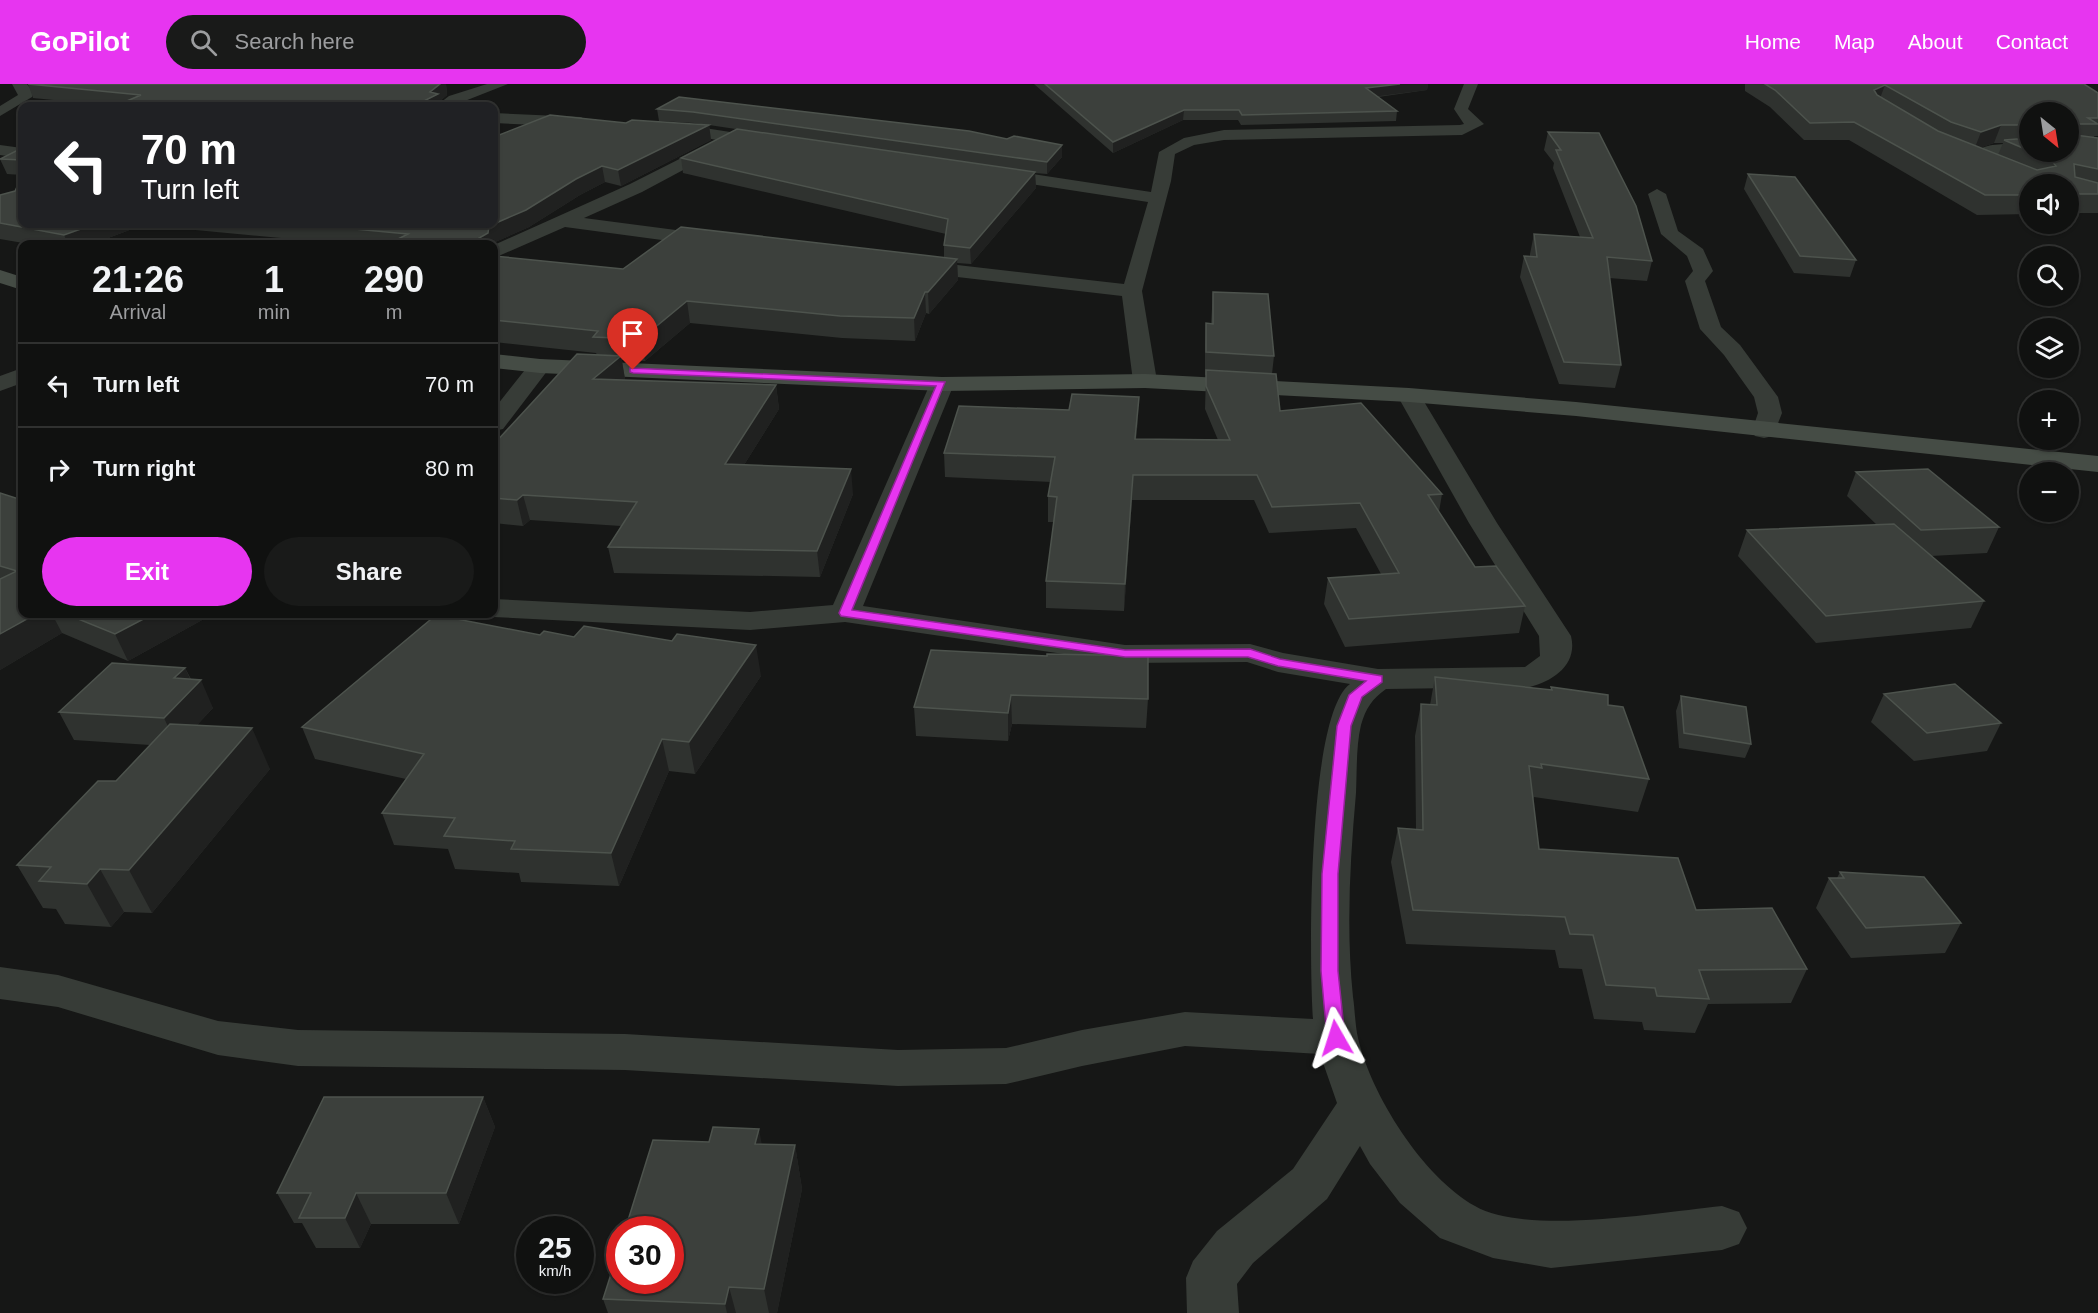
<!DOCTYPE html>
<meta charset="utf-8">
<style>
:root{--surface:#101110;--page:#191a19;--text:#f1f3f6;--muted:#9c9d9f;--line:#303130;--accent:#e735f0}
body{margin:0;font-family:Arial,sans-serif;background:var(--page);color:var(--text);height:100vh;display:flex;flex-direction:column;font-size:22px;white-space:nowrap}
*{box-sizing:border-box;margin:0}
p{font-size:20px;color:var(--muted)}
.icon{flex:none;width:33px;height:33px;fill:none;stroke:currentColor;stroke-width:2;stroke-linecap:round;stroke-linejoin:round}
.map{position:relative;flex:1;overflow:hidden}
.details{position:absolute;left:18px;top:156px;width:480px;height:378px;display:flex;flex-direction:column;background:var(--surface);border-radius:12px;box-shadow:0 2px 4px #0004,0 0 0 2px var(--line)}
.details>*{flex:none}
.guide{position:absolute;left:18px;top:18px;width:480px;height:126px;border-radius:12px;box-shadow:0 2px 4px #0004,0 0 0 2px var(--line);background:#202124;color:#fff;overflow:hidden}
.needle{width:39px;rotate:150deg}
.fabs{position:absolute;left:2019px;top:18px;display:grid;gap:12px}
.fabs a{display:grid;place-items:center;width:60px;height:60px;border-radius:50%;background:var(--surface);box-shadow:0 2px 4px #0004,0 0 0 2px var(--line);font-size:30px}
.speed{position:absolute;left:516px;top:1132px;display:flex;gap:12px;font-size:30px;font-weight:700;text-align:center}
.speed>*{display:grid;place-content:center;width:78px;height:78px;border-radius:50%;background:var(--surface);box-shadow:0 2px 4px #0004,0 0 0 2px var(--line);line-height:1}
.speed small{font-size:15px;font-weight:400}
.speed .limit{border:9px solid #d22;background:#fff;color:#111}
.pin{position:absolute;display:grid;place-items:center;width:51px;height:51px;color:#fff;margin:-62px -26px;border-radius:50% 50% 50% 0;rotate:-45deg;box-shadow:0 0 6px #0007}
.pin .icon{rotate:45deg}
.me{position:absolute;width:66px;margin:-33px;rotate:354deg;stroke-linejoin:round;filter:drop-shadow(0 0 4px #0008)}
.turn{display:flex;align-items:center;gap:21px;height:126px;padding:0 24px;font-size:27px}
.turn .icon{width:78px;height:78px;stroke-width:2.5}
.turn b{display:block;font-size:42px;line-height:51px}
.eta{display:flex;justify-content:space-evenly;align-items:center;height:102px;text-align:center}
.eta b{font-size:36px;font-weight:600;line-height:42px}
.button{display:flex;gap:12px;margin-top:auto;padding:12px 24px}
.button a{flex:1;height:69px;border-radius:36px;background:var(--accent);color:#fff;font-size:24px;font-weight:600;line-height:69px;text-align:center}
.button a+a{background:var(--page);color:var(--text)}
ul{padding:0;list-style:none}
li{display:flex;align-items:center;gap:18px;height:84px;padding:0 24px;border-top:2px solid var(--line)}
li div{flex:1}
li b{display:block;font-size:22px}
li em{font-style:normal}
header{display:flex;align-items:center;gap:36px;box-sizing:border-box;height:84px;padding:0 30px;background:var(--accent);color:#fff}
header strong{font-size:28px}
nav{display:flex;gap:33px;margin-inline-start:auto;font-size:21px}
.search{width:420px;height:54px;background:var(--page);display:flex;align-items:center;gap:15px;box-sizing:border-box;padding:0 21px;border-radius:33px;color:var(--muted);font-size:22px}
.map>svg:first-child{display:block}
</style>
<header>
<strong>GoPilot</strong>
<div class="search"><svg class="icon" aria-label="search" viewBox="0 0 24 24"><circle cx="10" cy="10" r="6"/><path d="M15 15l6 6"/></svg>Search here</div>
<nav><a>Home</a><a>Map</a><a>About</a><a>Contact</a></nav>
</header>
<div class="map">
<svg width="2098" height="1229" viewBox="0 0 2098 1229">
<rect width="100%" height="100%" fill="#161716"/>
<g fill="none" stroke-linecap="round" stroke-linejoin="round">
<!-- street -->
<path fill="#373c37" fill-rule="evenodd" d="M12 0H27L33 8 32 13 0 32V22L18 11Z
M487 0H508L452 22H436L449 12Z
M1464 0H1478L1468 25 1484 40 1462 51 1224 56 1194 61 1175 70 1171 97 1142 207 1157 297 1153 302H1137L1133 297 1122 212 914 188 904 182 914 176 1124 200 1148 118 992 94 986 93 984 89 986 85 992 84 1151 108 1159 68 1184 54 1224 46 1460 41 1464 40 1454 25Z
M494 29 581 33 589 38 581 43 494 39Z
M666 38 769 54 777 59 769 64 729 57 728 62 642 108 584 134 714 151 723 157 721 161 714 163 565 143 494 174V161L630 100 717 56 661 46 658 43Z
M2030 60V68H2036L1994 71 1977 79 1969 74C1982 56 2009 61 2030 60Z
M0 61 22 64V74L0 71Z
M1657 105 1666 110 1678 147 1703 165 1713 187 1705 197 1721 243 1740 261 1778 313 1782 329 1773 352 1764 354 1755 352 1752 347 1758 329 1754 313 1724 271 1700 245 1685 197 1693 187 1687 172 1661 150 1648 110Z
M540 275 548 277 551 282 503 345 494 347V325L532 277Z
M22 284V299L0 307V292Z
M942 293 950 295 954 300 863 522 1125 561 1250 560 1283 569 1378 585 1525 583 1540 572 1539 552 1469 439 1397 311 1401 306H1417L1497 439 1571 552C1578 580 1554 597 1530 603L1386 605C1372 615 1366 624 1361 641 1356 662 1357 687 1356 709 1350 777 1346 845 1353 913 1355 926 1355 941 1358 954 1371 1011 1423 1093 1475 1122 1526 1152 1662 1128 1722 1122L1739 1128 1747 1144 1739 1160 1722 1166 1551 1184 1493 1174 1440 1154 1400 1119 1370 1080 1360 1062 1327 1115 1253 1179 1237 1200 1239 1229H1187L1186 1194 1193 1177 1217 1147 1293 1085 1337 1019 1320 970 1185 962 1082 982 1006 1000 898 1002 625 986 298 982 218 971 58 923 0 915V883L58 891 218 937 298 946 625 950 898 966 1006 964 1082 946 1185 928 1313 935C1309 879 1307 631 1350 600L1278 588 1247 578 1125 579 845 538 750 546 494 533 483 530H494V515L750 528 833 521 930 300 934 295Z"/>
<!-- secondary -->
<path fill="#454c45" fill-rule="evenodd" d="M0 186 22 193V206L0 199Z
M494 270 540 275 942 293 1145 290 1409 304 1576 318 2098 372V388L1576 332 1409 318 1145 304 942 307 540 289 494 284Z"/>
</g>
<!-- wall -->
<path fill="#2f322f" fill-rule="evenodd" d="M28 0H446L447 11 440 17 441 22H115L33 14Z
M1034 0H1428L1427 6 1378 13 1397 27 1396 37 1241 41 1238 36H1183L1113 69Z
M1745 0H2084L2098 9V52H2094V53L2098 54V129H2068V100H2030V130L1977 131 1849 56H1804L1770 23 1745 7ZM2030 28 2068 68H2030ZM1994 59H2003L1998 71 1979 64Z
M679 13 1062 73 1047 90 1035 89 1036 104 971 180 957 179 958 196 929 230 926 229 915 257 842 254 690 239 645 277 622 276 625 295 624 296 776 301 779 325 744 381 853 410 820 493 614 489 608 463 621 442 530 436 523 442 494 439V360L597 271 596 269 494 258V172L623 185 944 173V161L946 150 683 89 681 74 782 52 709 41 711 56 621 102 605 98 580 111 529 143 493 159V160H345L143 141 92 160H29L0 155V111L15 107 22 140H494L626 39 707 41 694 39 659 37 657 25Z
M1548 48 1652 177 1647 197 1609 194 1621 281 1615 304 1559 300 1520 193 1524 172 1530 173V170L1534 150 1580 153 1553 84 1554 79 1544 66Z
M22 64V91L7 90 0 75Z
M1748 90 1856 176 1850 193 1794 189 1744 105Z
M1213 208 1274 272 1272 290 1280 327 1442 410 1439 428 1475 483 1525 522 1519 549 1345 563 1324 520 1328 494 1381 490 1356 444 1269 449 1254 416H1132L1124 527 1046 524V497L1054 438H1048V412L1051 398 945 393 944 369 1138 336 1136 355 1218 356 1205 325 1206 291H1205V261L1206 239 1211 240Z
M1856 388 1999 443 1987 469 1931 472 1984 517 1971 544 1816 559 1738 472 1747 446 1877 441 1847 412Z
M0 409 22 416V530H213L128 577 62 549 0 586Z
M540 551 761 592 695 690 669 687 619 802 521 798 519 789 455 785 448 765 394 761 382 729 406 695 315 675 302 643Z
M1047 572 1148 615 1146 644 1012 640 1008 657 916 652 914 623Z
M185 584 191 595 213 624 197 641 270 685 152 829 124 828 111 843 65 840 56 825 43 824 17 781 116 697 150 661 74 656 59 628Z
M1435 593 1551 606V603L1608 621 1649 695 1638 728 1534 713 1533 716 1539 765 1696 826 1807 885 1791 919 1708 920 1695 949 1644 946 1642 938 1594 935 1582 885 1559 884 1555 866 1406 860 1391 778 1398 744 1416 745 1415 652 1421 620 1430 621Z
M1884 610 2001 639 1987 667 1914 677 1871 638Z
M1681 612 1751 660 1745 674 1679 664 1676 627Z
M1840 788 1961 839 1945 869 1851 874 1816 824 1829 794H1837Z
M483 1013 495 1043 459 1140H371L360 1164H316L302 1139H294L277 1109Z
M762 1060 795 1061 802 1105 777 1229H608L603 1215Z"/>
<!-- shaded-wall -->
<path fill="#202120" d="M440 0H446L447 11 440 17 441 22H414Z
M1400 0H1428L1427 6 1364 14 1366 4Z
M1885 1 1879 17 1874 6Z
M1184 26 1183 36 1113 69V58Z
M709 41 711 56 621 102 618 86Z
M2001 41 1994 59 1974 66 1981 48Z
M1062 61V73L1047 90V78Z
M602 82 605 98 580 111 529 143 493 159V160H469L489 142 576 95Z
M1035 88 1036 104 971 180 970 164Z
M95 140H143V141L92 160H68L64 151Z
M957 175 958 196 929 230 928 208Z
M925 208 926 229 915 257 914 234Z
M687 217 690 239 645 277 641 255Z
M621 272 625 295 598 319 593 295Z
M776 301 779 325 729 405 725 380Z
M1139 313 1138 336 1134 379 1135 355Z
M851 385 853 410 820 493 817 467Z
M1133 391 1132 416 1124 527 1125 500Z
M523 411 530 436 523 442 517 416Z
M36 530H52L62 549 0 586V550Z
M153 530H213L128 577 115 550Z
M756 561 761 592 695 690 689 658Z
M185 584 194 603 201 596 213 624 177 662 164 634 174 594Z
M1011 611 1012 640 1008 657V629Z
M252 644 270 685 152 829 129 786Z
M662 655 669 687 619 802 611 769Z
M100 785 124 828 111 843 87 800Z
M483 1013 495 1043 459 1140 446 1109Z
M759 1045 767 1089 755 1060Z
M795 1061 802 1105 777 1229H769L764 1205Z
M356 1109 371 1140 360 1164 345 1134Z
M729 1203 736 1229H727L725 1220Z"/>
<!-- building -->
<path fill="#3c403c" stroke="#4d534d" stroke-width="1.5" d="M28 0H440L430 8 438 10 414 22H115L141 11Z
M1045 0H1400L1366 4 1397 27 1242 31 1239 26H1184L1113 58Z
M1765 0H2084L2098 9V34H2088L2098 40H2075L2073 48 2068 50V28H2030V41H2001L1981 48 1951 38 1885 1 1874 6 1877 11 1938 47 2037 86 2056 82 2051 76 2031 68H2068V50L2098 54V85L2074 80 2075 93 2098 99V110H2068V100H2030V111H1985L1854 38 1810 39 1775 6Z
M679 13 969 47 1007 55 1014 52 1062 61 1047 78 693 28 657 25Z
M550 31 626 39 632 36 709 41 618 86 602 82 576 95 526 126 489 142 488 149 469 160H388L408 150 301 140H494V53Z
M737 45 1035 88 970 164 944 161 948 135 681 74Z
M1548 48 1599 49 1636 122 1652 177 1607 173 1621 281 1564 278 1524 172 1537 173 1534 150 1593 154 1556 66H1561Z
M2030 54V67L2004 56Z
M22 64V76L0 75Z
M1748 90 1795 93 1856 176 1800 172Z
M22 102V140H95L64 151 0 139V111L15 107 17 103Z
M681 143 957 175 928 208H925L914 234 840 232 687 217 641 255 593 253 598 247 494 236V172L623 185Z
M1213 208 1268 210 1274 272 1206 268V239L1213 240Z
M577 270 621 272 593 295 776 301 725 380 851 385 817 467 608 463 637 418 523 411 517 416 494 414V360Z
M1206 286 1276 290 1280 327 1361 319 1442 410 1428 411 1475 483 1496 482 1525 522 1349 535 1328 494 1399 489 1360 419 1272 423 1257 391H1133L1125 500 1046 497 1057 413 1048 412 1055 373 944 369 959 322 1069 326 1072 310 1139 313 1135 355 1230 356 1206 302Z
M1928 385 1999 443 1921 446 1856 388Z
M0 409 22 416V530H36L0 550V495L17 487 0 482Z
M1894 440 1984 517 1826 532 1747 446Z
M66 530H153L115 550Z
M436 531 540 551 544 547 574 553 584 542 672 557 677 550 756 561 689 658 662 655 611 769 511 765 515 757 444 752 455 734 382 729 424 670 302 643Z
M931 566 1047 572V570L1148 572V615L1011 611 1008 629 914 623Z
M112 579 185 584 174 594 201 596 164 634 59 628Z
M1435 593 1552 606 1551 603 1608 611V621L1623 623 1649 695 1541 680 1542 684 1529 682 1539 765 1678 774 1696 826 1772 824 1807 885 1699 886 1709 915 1657 912 1655 904 1606 901 1593 851 1570 850 1565 833 1413 826 1398 744 1423 746 1421 620 1437 621Z
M1955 600 2001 639 1927 649 1884 610Z
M1681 612 1746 623 1751 660 1684 649Z
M170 640 252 644 129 786 100 785 87 800 39 797 51 783 17 781 98 697H116Z
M1840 788 1924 793 1961 839 1866 844 1829 794H1844Z
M324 1013H483L446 1109H356L345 1134H299L311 1109H277Z
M713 1043 759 1045 755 1060 795 1061 764 1205 729 1203 725 1220 603 1215 620 1162V1197H670V1146H625L653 1056 709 1058Z"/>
<!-- route -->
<path fill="#e735f0" stroke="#96229c" stroke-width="1.5" d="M630 284 945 298 852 526 1125 566 1250 565 1280 575 1382 592V598L1362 613 1351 642 1338 790V887L1345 954 1343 960H1330L1327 954 1321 887 1322 790 1337 642 1349 611 1366 597 1278 582 1248 573H1125L841 532 839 529 936 302 633 289 630 288Z"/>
</svg>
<div class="fabs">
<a><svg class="needle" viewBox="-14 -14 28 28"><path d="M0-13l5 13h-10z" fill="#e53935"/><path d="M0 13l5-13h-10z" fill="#9c9d9f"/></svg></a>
<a><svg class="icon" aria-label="sound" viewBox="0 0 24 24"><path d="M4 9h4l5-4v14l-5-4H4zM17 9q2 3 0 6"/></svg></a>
<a><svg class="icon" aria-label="search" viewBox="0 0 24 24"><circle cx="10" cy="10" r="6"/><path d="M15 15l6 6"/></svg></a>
<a><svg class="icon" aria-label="layers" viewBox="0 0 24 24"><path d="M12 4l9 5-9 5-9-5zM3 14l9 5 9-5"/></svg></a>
<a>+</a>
<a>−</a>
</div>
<div class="speed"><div>25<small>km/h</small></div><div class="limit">30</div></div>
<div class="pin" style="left:633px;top:286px;background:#d93025"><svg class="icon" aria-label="arrive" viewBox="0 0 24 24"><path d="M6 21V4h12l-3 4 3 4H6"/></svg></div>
<svg class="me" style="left:1336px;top:954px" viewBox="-20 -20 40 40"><path d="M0-17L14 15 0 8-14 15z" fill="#e735f0" stroke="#fff" stroke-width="4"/></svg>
<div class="guide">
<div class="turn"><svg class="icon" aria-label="left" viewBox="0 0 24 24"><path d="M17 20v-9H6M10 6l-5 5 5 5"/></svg><div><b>70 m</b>Turn left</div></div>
</div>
<section class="details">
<div class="eta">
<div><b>21:26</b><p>Arrival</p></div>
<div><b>1</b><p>min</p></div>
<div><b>290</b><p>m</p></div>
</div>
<ul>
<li><svg class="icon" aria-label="left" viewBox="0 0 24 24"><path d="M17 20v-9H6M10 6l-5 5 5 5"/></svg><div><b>Turn left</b></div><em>70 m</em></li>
<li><svg class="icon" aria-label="right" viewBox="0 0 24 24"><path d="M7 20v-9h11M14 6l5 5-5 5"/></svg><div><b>Turn right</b></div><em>80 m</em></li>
</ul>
<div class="button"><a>Exit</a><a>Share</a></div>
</section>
</div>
